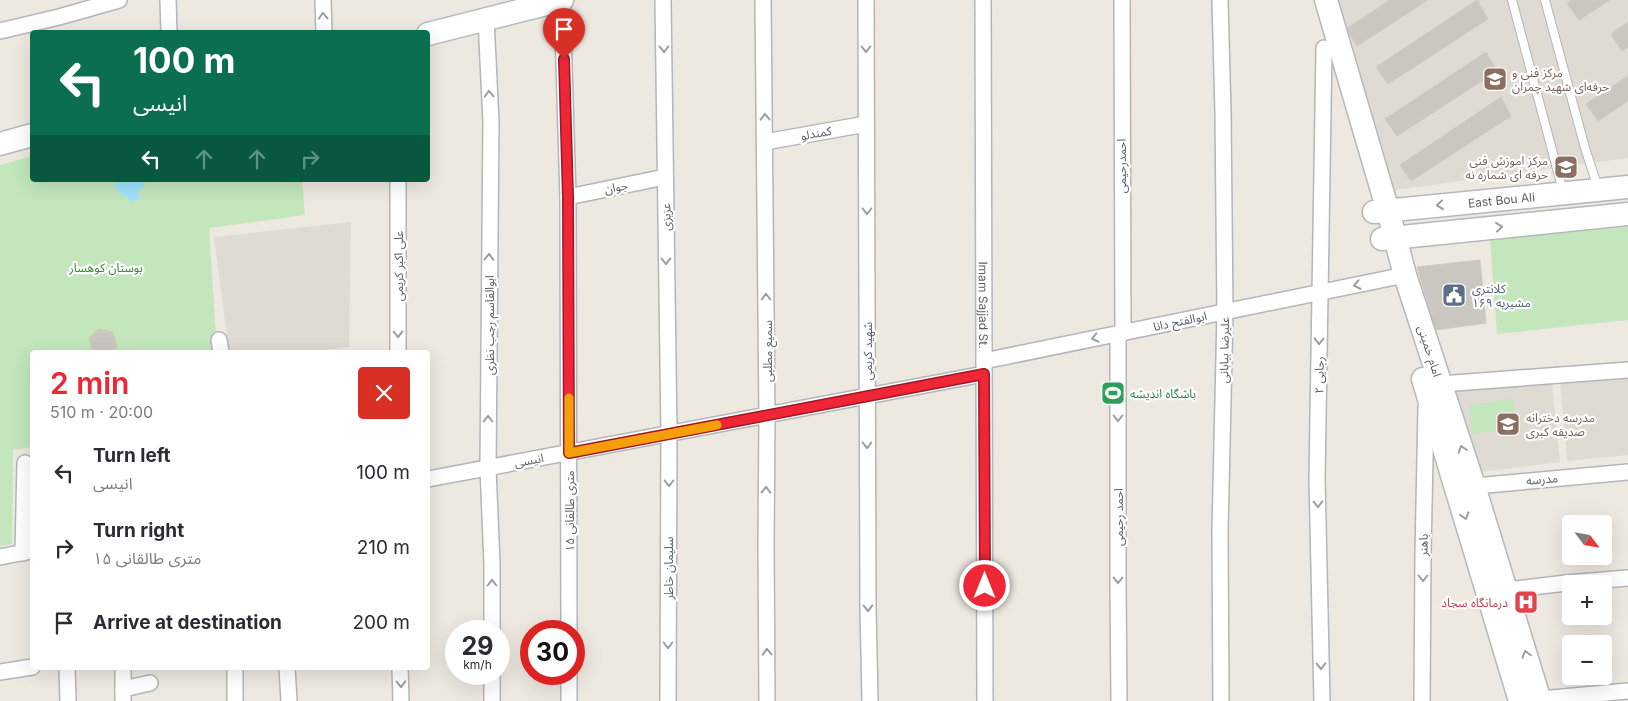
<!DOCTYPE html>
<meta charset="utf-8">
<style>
:root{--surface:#fff;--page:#f2f2f3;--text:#2b2b33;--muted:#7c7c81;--accent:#ee2636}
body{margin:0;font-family:Inter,"Noto Sans Arabic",sans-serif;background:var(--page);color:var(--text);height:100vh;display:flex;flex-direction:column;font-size:19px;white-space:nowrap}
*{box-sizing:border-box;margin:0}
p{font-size:16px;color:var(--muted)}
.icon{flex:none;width:28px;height:28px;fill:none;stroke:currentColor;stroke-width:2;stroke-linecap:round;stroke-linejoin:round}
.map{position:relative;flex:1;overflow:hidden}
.drawer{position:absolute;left:30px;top:350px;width:400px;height:320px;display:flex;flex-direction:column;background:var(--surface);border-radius:5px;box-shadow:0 5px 20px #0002}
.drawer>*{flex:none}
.top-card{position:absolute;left:30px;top:30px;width:400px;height:152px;border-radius:5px;box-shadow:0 5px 20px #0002;background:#0b6e4f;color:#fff;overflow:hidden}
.needle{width:32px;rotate:121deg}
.tools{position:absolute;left:1562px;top:515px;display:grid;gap:10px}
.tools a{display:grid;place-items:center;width:50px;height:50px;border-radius:5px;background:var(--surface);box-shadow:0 5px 20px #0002;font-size:25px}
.speed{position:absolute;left:445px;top:620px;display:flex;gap:10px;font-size:25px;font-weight:700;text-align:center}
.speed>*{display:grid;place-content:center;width:65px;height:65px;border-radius:50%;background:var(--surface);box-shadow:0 5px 20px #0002;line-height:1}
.speed small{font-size:12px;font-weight:400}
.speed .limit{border:8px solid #d22;background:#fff;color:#111}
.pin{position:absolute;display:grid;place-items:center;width:42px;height:42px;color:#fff;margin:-51px -21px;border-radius:50% 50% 50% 0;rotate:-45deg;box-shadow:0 0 5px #0007}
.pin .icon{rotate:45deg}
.me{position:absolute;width:55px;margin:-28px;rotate:0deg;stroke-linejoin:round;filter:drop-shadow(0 0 4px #0008)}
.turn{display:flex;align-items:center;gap:18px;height:105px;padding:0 20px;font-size:22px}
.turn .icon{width:65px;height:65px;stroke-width:2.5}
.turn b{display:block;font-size:35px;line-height:42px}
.lanes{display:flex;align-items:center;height:48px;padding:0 20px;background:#0003;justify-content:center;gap:25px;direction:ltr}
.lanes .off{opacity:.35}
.round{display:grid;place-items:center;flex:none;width:52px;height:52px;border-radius:5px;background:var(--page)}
.summary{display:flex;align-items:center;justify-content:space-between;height:85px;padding:0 20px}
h1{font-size:30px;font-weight:600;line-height:38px;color:var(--accent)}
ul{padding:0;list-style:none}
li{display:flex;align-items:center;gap:15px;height:75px;padding:0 20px}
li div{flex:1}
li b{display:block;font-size:19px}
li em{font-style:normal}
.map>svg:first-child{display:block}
</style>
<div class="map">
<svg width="1628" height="701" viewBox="0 0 1628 701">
<rect width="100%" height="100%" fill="#ede9e1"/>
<!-- education -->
<path fill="#dfdad2" d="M1339 0H1628V158L1395 190Z
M351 222 349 347 308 352H229L214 237Z
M1628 375V455L1567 461 1560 381Z
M1552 383 1560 462 1473 473 1451 387Z"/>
<!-- green -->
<path fill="#c3e6bc" d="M32 156V180H302L305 215 209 228 217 352H32V447L13 450 12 544 0 546V165Z
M1628 227V320L1497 334 1490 240Z
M1513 399 1517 428 1472 434 1469 405Z"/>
<!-- water -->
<path fill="#9fe4ff" d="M116 180H145L143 188 138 191 139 199 130 202 128 196 124 197 115 187Z"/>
<!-- building -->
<path fill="#cac6c0" stroke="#d2c9bf" d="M1390 0H1428L1357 46 1346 29Z
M1477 0 1488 19 1388 84 1376 67Z
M1572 0H1610L1579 20 1567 3Z
M1628 22V47L1622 51 1611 34Z
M1486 52 1497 71 1397 136 1385 119Z
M1628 76V101L1598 121 1586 104Z
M1501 97 1511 116 1411 181 1400 165Z
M1480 260 1486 323 1436 330 1417 267Z
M98 329 113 332 117 347 112 352H93L89 338Z"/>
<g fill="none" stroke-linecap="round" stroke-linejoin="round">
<!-- lane casing -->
<g stroke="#b2b6b9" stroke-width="10">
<path id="lane" d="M1512 0 1563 191
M1545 0 1585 148 1598 188"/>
</g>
<!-- street casing -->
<g stroke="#b2b6b9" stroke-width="18">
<g id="street">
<path d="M168 0 169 32"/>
<path d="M323 0 324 32"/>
<path d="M562 0 568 197 569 631"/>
<path d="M663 0 669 434 668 701"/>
<path d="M763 0 767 416 766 545 767 701"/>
<path d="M866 0 868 607 870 701"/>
<path id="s1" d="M983 0 985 701"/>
<path d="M1122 0 1123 333"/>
<path d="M1220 0 1223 113 1225 312 1220 531 1221 701"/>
<path d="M486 19 491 122 488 468 492 564V631"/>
<path d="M0 31 59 17 119 0"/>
<path d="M765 142 866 124"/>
<path d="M398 180V352"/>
<path d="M568 197 665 177"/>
<path d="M1118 334V586L1119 701"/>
<path d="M219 340 221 352"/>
<path d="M984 361 1405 275"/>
<path d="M1433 387 1441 384 1628 370"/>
<path d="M428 479 984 374"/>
<path d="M1465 487 1628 472"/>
<path d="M23 553 25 463"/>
<path d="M0 557 31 551"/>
<path d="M1498 591 1566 583 1628 578"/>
<path d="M67 668 68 701"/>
<path d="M235 668V701"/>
<path d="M287 668 289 701"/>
<path d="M400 668 401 701"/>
<path d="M0 672 32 667"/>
<path d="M123 689 150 683"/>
<path d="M1530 700 1628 691"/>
<path d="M123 701V668"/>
<path d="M492 701V674"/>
<path d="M569 701V674"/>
<path d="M1322 701 1317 479 1324 48"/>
<path d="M1422 701 1423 554 1426 408"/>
</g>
</g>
<!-- secondary casing -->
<g stroke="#b3b8bc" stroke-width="25">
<g id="secondary">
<path d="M1326 0 1388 211 1405 275 1474 486 1540 701"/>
<path d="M428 34 562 0"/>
<path d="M0 144 32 135"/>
<path id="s2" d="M1374 212 1628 187"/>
<path d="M1382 239 1628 214"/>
<path d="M1423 379 1520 701"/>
</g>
</g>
<!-- lane -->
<use href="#lane" stroke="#fff" stroke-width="8"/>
<!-- street -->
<use href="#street" stroke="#fff" stroke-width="15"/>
<!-- secondary -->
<use href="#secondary" stroke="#fff" stroke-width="22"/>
</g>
<!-- one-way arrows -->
<defs><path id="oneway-chevron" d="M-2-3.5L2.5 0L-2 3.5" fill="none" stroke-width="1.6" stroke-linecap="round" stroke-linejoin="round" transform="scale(1.25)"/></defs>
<g stroke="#9c9fa1">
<use href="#oneway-chevron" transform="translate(323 16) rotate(-93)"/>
<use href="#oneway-chevron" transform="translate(664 49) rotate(89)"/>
<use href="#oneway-chevron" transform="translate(866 49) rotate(90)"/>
<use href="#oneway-chevron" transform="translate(489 94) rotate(-93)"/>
<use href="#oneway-chevron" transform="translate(765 117) rotate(-91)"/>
<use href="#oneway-chevron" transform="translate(1440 205) rotate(174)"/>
<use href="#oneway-chevron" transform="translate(867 211) rotate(90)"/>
<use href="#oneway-chevron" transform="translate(1499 227) rotate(-6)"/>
<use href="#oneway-chevron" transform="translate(489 257) rotate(-89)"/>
<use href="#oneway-chevron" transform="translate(666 261) rotate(89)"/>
<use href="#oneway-chevron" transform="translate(1357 285) rotate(168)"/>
<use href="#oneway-chevron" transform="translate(766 297) rotate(-90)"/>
<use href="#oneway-chevron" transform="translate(398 334) rotate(89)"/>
<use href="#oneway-chevron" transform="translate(1095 338) rotate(168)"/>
<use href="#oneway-chevron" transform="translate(1319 341) rotate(91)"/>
<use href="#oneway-chevron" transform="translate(1118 418) rotate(90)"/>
<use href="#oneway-chevron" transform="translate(488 419) rotate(-90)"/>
<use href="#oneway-chevron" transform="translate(867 445) rotate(90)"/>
<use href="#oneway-chevron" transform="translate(1462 449) rotate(-108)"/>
<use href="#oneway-chevron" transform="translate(669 483) rotate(90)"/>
<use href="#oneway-chevron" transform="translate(766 490) rotate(-89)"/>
<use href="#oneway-chevron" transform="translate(1318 504) rotate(89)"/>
<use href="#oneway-chevron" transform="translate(1465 516) rotate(73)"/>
<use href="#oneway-chevron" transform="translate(1423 578) rotate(90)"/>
<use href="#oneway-chevron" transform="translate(1118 580) rotate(90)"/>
<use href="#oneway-chevron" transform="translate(492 583) rotate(-90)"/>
<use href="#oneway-chevron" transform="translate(868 608) rotate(89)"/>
<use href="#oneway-chevron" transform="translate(668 645) rotate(90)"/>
<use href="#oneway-chevron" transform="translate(767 652) rotate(-91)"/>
<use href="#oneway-chevron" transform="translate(1526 654) rotate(-106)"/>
<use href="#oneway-chevron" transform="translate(1321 666) rotate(89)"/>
<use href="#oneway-chevron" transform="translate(401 684) rotate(89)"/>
</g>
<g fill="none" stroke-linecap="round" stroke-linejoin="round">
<!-- route casing -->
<g stroke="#9b1923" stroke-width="12">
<path id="route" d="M564 59 568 197 569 453 984 374 985 586"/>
</g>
<!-- route -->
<use href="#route" stroke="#ee2636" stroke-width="9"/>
<!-- slow -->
<path stroke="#f59e0b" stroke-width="9" d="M569 398V453L717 425"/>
</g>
<!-- icons -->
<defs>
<g id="school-square" transform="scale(1.25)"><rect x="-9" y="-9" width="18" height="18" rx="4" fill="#8d6e63" stroke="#fff"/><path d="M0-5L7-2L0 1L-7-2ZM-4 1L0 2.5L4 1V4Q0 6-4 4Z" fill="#fff"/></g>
<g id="civic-square" transform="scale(1.25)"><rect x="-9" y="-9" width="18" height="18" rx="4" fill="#5c6f8a" stroke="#fff"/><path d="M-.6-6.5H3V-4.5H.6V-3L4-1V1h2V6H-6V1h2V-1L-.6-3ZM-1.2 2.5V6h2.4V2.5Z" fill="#fff"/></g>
<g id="stadium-square" transform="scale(1.25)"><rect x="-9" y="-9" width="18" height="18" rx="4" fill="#2e9e5b" stroke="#fff"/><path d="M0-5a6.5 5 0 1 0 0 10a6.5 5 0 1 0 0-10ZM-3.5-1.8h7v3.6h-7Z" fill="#fff"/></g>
<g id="hospital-square" transform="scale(1.25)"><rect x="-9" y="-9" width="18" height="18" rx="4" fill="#e0444e" stroke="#fff"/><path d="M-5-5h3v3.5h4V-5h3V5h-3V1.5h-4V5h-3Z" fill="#fff"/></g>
</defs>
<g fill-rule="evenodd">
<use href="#school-square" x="1495" y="79"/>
<use href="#school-square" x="1566" y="167"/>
<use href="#civic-square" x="1454" y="295"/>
<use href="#stadium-square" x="1113" y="393"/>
<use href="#school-square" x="1508" y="424"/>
<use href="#hospital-square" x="1526" y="602"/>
</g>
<g text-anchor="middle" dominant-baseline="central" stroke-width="4.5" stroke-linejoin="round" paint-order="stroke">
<!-- education labels -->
<g font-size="12" fill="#785e54" stroke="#fff" text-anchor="start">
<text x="1512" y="72">مرکز فنی و<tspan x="1512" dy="14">حرفه‌ای شهید چمران</tspan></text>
<text x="1548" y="160" text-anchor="end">مرکز اموزش فنی<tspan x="1548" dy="14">حرفه ای شماره نه</tspan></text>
<text x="1526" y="417">مدرسه دخترانه<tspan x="1526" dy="14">صدیقه کبری</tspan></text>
</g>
<!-- street labels -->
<g font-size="12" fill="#5a5f63" stroke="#fff">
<text transform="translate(816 133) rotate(-10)">کمندلو</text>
<text transform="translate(1121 166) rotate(-90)">احمدرحیمی</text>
<text transform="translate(616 187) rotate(-11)">جوان</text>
<text stroke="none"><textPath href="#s2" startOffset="128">East Bou Ali</textPath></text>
<text transform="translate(666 217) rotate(-91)">عزیزی</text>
<text transform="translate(398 266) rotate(-90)">علی اکبر کریمی</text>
<text stroke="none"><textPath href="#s1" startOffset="305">Imam Sajjad St.</textPath></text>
<text transform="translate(1180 321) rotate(-12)">ابوالفتح دانا</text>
<text transform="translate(489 325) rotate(-90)">ابوالقاسم رجب نظری</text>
<text transform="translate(1224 350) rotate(-89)">علیرضا بیابانی</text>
<text transform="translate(767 351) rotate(-90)">سمیع مطلبی</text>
<text transform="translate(867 351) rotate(-90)">شهید کریمی</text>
<text transform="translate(1430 351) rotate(72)">امام خمینی</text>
<text transform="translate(1319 375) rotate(-89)">رجایی ۲</text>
<text transform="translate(529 460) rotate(-10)">انیسی</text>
<text transform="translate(1542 479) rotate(-5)">مدرسه</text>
<text transform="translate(569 511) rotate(-90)">۱۵ متری طالقانی</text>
<text transform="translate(1118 517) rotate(-90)">احمد رحیمی</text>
<text transform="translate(1423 545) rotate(-89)">باهنر</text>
<text transform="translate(668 568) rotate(-90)">سلیمان خاطر</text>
</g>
<!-- park labels -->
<g font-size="12" fill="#3a8331" stroke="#fff">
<text x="106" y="267">بوستان کوهسار</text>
</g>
<!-- service labels -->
<g font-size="12" fill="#4e5e75" stroke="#fff" text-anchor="start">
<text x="1472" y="288">کلانتری<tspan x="1472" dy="14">۱۶۹ مشیریه</tspan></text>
</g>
<!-- leisure labels -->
<g font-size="12" fill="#27864d" stroke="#fff" text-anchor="start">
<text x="1130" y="393">باشگاه اندیشه</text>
</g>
<!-- health labels -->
<g font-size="12" fill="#be3a42" stroke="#fff" text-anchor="end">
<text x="1508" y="602">درمانگاه سجاد</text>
</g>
</g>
</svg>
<div class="tools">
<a><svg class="needle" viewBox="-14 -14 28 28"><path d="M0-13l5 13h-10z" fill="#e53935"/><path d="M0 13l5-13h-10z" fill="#7c7c81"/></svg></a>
<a>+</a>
<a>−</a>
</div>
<div class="speed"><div>29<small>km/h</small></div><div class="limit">30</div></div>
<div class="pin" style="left:564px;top:59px;background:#d93025"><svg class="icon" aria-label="arrive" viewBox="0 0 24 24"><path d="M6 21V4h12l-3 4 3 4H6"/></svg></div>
<svg class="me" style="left:985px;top:586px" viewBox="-20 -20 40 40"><circle r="17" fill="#ee2636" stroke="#fff" stroke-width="3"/><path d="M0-11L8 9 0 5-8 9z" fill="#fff"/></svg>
<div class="top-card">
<div class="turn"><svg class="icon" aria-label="left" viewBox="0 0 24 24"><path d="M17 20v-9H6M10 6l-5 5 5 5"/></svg><div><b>100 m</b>انیسی</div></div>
<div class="lanes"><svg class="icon" aria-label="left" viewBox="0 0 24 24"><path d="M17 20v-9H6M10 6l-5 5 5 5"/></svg><svg class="icon off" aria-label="ahead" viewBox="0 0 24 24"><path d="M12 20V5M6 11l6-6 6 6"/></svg><svg class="icon off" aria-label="ahead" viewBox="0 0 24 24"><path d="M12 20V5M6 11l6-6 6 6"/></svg><svg class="icon off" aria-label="right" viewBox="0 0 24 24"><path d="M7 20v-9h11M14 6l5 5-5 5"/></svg></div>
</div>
<section class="drawer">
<div class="summary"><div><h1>2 min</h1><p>510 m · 20:00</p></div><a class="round" style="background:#d93025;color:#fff"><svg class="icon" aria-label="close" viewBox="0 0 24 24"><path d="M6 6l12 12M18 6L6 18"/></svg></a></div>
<ul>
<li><svg class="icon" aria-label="left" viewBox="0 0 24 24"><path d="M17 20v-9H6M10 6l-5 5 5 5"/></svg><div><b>Turn left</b><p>انیسی</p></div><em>100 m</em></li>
<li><svg class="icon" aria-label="right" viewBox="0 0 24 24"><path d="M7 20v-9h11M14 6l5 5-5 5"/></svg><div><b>Turn right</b><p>۱۵ متری طالقانی</p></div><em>210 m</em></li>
<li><svg class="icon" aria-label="arrive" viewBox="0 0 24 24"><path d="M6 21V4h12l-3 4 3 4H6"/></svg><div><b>Arrive at destination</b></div><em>200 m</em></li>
</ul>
</section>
</div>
